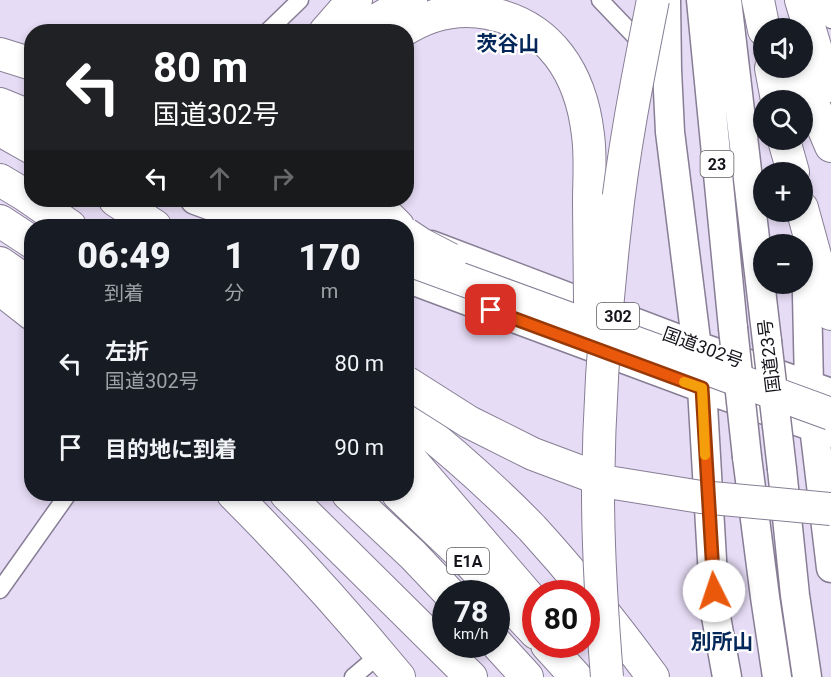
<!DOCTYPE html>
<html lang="ja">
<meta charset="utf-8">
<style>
:root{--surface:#171b24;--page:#20242c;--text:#f1f3f6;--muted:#9ea1a6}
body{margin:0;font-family:Roboto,"Noto Sans JP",sans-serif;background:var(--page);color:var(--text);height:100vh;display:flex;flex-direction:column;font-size:22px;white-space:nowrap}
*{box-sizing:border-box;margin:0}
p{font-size:20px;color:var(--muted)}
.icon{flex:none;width:33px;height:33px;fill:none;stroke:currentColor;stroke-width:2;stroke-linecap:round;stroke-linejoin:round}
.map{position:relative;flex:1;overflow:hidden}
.sheet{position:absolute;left:24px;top:219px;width:390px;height:282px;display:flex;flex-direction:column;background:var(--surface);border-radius:24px;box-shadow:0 3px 9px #0003}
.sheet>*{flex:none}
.top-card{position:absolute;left:24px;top:24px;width:390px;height:183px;border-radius:24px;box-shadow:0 3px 9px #0003;background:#202124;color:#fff;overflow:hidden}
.controls{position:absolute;left:753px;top:18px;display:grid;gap:12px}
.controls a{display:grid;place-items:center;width:60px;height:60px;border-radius:50%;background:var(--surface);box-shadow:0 3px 9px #0003;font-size:30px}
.speed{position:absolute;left:432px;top:580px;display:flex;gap:12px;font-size:30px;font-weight:700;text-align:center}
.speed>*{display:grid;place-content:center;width:78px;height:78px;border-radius:50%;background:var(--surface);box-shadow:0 3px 9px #0003;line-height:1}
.speed small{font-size:15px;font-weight:400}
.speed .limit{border:9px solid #d22;background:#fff;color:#111}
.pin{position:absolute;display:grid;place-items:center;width:51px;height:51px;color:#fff;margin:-26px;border-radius:12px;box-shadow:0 3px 9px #0006}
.me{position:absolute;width:66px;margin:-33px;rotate:356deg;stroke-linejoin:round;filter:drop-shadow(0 0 4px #0008)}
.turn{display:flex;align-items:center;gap:21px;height:126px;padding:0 30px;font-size:27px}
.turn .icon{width:78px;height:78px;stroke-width:2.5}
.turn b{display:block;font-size:42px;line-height:51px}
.lanes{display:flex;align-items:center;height:57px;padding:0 30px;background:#0003;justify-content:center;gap:30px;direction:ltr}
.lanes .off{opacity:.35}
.eta{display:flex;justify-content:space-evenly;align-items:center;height:102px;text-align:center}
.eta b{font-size:36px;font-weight:800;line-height:42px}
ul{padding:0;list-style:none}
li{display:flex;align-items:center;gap:18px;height:84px;padding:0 30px}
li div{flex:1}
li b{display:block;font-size:22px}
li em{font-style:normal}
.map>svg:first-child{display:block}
</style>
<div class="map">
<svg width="831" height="677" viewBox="0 0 831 677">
<rect width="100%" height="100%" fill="#e6dcf5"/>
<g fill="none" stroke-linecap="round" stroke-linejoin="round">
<!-- minor casing -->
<g stroke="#877e95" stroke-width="19">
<path id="minor" d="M600 0 645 47
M825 0 831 20
M267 32 300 0
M0 590 68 494
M353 677 373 660"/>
</g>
<!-- trunk casing -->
<g stroke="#877e95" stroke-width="31">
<path id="trunk" d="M666 0 667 70 670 132 702 388 715 611 727 677
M701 0 733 328
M727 0 767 341
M195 200 267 226
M311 200 382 226
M431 245 697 346 831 393
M806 251 809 385 831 568
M406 278 702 388 831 433
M747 457 765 597 777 677
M782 469 795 595 807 677"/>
</g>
<!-- motorway casing -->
<g stroke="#877e95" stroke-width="34">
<path id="motorway" d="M758 0 764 30
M801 0 816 50 831 86
M325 32 346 8 356 0
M356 32 411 0
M401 32C428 14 456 7 488 13 551 25 581 74 588 135 591 157 589 181 589 203
M0 54 32 64
M771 68 777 100
M798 68 805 85 831 146
M0 104 32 117
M0 130 32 148
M784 140 793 172
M0 180 25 195 70 226
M115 200 155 226
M241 200 316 226
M372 200 398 226
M802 208 831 314
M0 221 32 242
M0 263 32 285
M0 289 32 314
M406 415C450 450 493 488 532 528 575 575 615 625 653 677
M406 454 536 605
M233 494C291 552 346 613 399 677
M286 494 471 677
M348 494 413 555 450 594
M398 494 468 561 536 633
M496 643 527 677
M547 645 576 677"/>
</g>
<!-- minor -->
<use href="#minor" stroke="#fff" stroke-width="16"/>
<!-- trunk -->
<use href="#trunk" stroke="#fff" stroke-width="28"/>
<!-- motorway -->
<use href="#motorway" stroke="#fff" stroke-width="32"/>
<!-- trunk-bridge casing -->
<g stroke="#877e95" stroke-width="31" stroke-linecap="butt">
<path id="trunk-bridge" d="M733 328 747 457
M767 341 782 469"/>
</g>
<!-- motorway-bridge casing -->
<g stroke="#877e95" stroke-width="34" stroke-linecap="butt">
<path id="motorway-bridge" d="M589 203 590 302
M406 234 421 244 450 259
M406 259 831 414
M406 382 469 422 533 454 608 482 701 497 831 509
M607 677C602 615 598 553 598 491 599 404 605 315 615 228 623 151 638 76 653 0"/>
</g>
<!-- trunk-bridge -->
<use href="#trunk-bridge" stroke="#fff" stroke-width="28"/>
<!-- motorway-bridge -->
<use href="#motorway-bridge" stroke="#fff" stroke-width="32"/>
</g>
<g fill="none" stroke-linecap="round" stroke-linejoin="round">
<!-- route casing -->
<g stroke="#983908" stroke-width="15">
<path id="route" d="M491 310 702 388 714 591"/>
</g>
<!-- route -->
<use href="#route" stroke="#ea580c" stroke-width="10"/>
<!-- slow -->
<path stroke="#f59e0b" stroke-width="10" d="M684 382 702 388 705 455"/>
</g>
<g text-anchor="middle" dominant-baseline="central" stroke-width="4.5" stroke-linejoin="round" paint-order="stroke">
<!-- shield labels -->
<g fill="#fff" stroke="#5c5a5f" stroke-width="1.5">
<rect x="700.5" y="151" width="33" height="26" rx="4.5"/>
<rect x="597" y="303" width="42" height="26" rx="4.5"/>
<rect x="447" y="548" width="42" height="26" rx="4.5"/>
</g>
<g font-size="16" font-weight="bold" fill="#16131b">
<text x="717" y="164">23</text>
<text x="618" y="316">302</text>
<text x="468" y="561">E1A</text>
</g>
<!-- street labels -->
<g font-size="18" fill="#16131b" stroke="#fff">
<text transform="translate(703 347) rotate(20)">国道302号</text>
<text transform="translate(769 356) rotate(-97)">国道23号</text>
</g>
<!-- quarter labels -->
<g font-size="21" font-weight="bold" fill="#04275a" stroke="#fff">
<text x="508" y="44">茨谷山</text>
<text x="722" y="642">別所山</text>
</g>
</g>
</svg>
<div class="controls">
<a><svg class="icon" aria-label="sound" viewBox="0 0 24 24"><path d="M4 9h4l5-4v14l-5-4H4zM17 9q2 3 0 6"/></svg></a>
<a><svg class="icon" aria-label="search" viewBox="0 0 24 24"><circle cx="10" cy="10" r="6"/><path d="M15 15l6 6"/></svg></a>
<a>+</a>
<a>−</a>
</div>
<div class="speed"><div>78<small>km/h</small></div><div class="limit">80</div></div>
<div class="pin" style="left:491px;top:310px;background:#d93025"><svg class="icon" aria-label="arrive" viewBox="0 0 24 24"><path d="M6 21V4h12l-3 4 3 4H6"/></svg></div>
<svg class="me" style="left:714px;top:591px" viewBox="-20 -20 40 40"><circle r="19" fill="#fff"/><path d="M0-13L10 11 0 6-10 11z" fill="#ea580c"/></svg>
<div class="top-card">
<div class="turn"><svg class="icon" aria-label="left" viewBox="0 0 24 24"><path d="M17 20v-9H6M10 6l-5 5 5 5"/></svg><div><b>80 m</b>国道302号</div></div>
<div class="lanes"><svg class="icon" aria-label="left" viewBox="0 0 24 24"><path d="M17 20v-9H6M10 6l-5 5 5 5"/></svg><svg class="icon off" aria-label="ahead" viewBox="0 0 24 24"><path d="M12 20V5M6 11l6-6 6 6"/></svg><svg class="icon off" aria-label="right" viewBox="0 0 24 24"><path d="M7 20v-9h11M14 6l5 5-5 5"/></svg></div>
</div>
<section class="sheet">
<div class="eta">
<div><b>06:49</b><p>到着</p></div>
<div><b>1</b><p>分</p></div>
<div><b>170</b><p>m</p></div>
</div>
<ul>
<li><svg class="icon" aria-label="left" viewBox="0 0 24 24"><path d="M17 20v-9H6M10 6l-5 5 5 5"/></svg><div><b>左折</b><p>国道302号</p></div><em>80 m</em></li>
<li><svg class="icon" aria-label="arrive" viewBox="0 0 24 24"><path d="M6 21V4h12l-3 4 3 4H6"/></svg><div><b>目的地に到着</b></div><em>90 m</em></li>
</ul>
</section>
</div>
